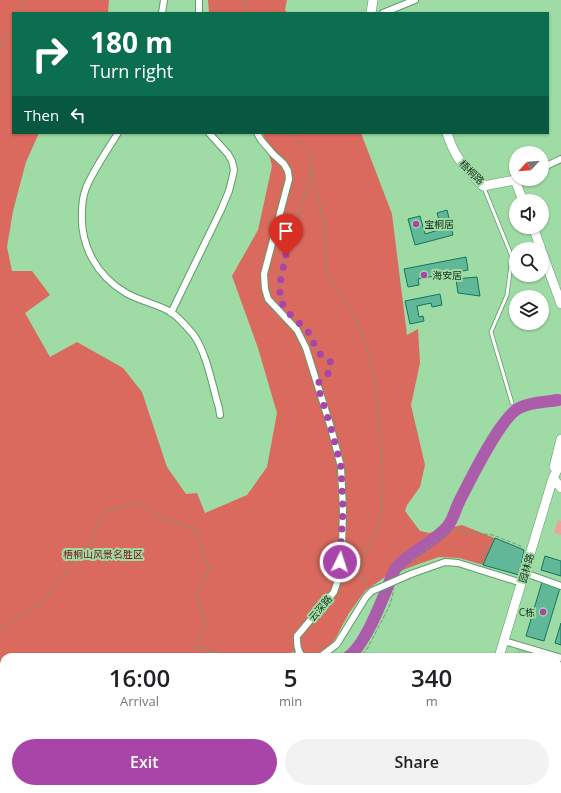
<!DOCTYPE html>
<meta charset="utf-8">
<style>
:root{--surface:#fff;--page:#f2f2f2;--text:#202124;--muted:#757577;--accent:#a944a9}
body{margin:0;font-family:"Open Sans","Noto Sans SC",sans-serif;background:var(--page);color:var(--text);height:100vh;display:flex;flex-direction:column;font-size:15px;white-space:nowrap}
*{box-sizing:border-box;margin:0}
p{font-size:13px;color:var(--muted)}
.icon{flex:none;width:22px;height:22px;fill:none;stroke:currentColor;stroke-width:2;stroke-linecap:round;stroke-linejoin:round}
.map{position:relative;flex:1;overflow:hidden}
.panel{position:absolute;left:0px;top:653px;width:561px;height:140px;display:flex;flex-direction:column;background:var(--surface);border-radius:12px 12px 0 0;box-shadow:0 1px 3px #0004}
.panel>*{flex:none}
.banner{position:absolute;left:12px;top:12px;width:537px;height:122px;border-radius:0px;box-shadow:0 1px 3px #0004;background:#0b6e4f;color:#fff;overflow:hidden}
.needle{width:26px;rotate:244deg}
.fabs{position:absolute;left:509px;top:146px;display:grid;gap:8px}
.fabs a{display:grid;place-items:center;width:40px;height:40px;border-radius:50%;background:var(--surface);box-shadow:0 1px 3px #0004;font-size:20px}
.pin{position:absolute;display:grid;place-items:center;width:34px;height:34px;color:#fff;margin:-41px -17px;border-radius:50% 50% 50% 0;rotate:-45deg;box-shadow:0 0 4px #0007}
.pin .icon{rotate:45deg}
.me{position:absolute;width:44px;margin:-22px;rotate:4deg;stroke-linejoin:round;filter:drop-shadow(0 0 3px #0008)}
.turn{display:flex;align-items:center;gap:14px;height:84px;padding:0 12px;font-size:18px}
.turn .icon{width:52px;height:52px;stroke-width:2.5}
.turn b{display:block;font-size:28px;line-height:34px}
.then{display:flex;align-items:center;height:38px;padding:0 12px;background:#0003;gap:8px;font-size:15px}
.eta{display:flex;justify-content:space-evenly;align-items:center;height:68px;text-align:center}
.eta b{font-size:24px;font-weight:600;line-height:28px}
.action{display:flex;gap:8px;margin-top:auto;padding:8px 12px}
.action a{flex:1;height:46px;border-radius:24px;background:var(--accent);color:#fff;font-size:16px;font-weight:600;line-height:46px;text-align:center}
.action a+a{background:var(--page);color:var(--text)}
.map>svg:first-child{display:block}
</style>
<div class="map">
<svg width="561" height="793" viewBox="0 0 561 793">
<rect width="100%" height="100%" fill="#9edba5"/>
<!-- built -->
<path fill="#8dd196" d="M518 649 545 657H516Z
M557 661 561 662V724L557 725Z"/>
<!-- green -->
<path fill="#eca399" d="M558 520 561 521V535L554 533Z
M256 789H307L309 793H247L248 791Z"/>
<!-- forest -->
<path fill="#db6a5e" d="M0 0H109L108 13H13V133H39L26 162 13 211 7 247 12 271H32L50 295 25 313 50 357 77 342 123 368 142 392 167 467 186 494 197 493 205 513 247 495 267 467 277 413 258 348 232 276 258 230 272 166 263 133H361L392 214 407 335 418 329 420 363 411 405 425 465 420 487 407 505 405 511 420 531 429 533 462 525 524 550 519 575 459 558 439 557 416 565 385 577 365 591 349 613 334 641 326 649 314 655 295 651 288 654 286 657H4V789H256L248 791 247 793H0Z
M208 0H287L285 10 287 13H209Z"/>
<!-- water -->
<path fill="#ab5caa" d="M557 787H561V793H532L550 789H557Z"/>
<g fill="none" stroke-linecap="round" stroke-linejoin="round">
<!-- stream -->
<path stroke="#ab5caa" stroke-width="2" d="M154 657 166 655 173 657
M0 703H4"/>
<!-- river -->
<path stroke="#ab5caa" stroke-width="12" d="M348 657C367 644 385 592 395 569 409 552 432 544 447 527 454 519 455 509 460 500 470 480 501 417 519 408 530 402 546 402 558 400"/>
</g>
<!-- building -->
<path fill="#61b898" stroke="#13765a" d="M447 210 453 235 415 245 408 219 420 216 425 234 442 229 437 213Z
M466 257 468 270 418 279 419 285 408 287 404 269Z
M477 277 480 296 458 293 456 279Z
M440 294 442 305 432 307 431 303 417 306 419 317 423 316 424 321 410 324 405 301Z
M495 538 524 550 519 575 483 565Z
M545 556 561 561V576L541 570Z
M542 582 560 588 544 641 526 636Z
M561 623V645L555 643Z
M557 673 561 674V683L557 682Z
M557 690 561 691V715L560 714 557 722Z"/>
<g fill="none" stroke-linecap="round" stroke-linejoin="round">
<!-- lane casing -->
<g stroke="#619b69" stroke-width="4.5">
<path id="lane" d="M484 188 512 257 507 295 491 332 512 403
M290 657 299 652
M279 789 280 793"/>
</g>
<!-- street casing -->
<g stroke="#619b69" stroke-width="8">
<path id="street" d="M199 0V13
M162 13 164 0
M383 13 415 0
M118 133C108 149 93 171 86 188 83 196 82 205 82 212 80 246 97 276 126 293 140 301 157 304 171 312 178 317 187 327 193 334 207 353 212 385 219 408L220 415
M257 133 261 140 273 154 284 164 288 171 289 179 264 274 265 289 268 299 297 330 306 348 331 428 341 467 343 510 342 547 339 577 334 592 297 636C297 645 297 651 303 657
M542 168 561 159
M171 313 221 210 229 191 232 179 234 170 232 161 228 154 209 133
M525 573 561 586
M411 574 445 562 458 563 522 583
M504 641 561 658
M320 657 337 644 366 597 372 591"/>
</g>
<!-- secondary casing -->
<g stroke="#619b69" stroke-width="10">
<path id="secondary" d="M371 13 373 0
M447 133C455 159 465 167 483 186L515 180 523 201
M533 227 541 249
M542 252 561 304
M554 467 561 439
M553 478 561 488
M499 657 553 478 559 466 561 460"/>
</g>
<!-- path -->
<path stroke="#6d9c73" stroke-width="1" stroke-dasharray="4 2" stroke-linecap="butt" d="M245 0 247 13
M20 13 25 0
M0 47 13 29
M311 168 324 221 326 241V267L331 283 345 299 355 316 369 357 376 389 380 434 382 489 381 518 361 564 363 578 368 586
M283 305 279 292V284L289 240 299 216 308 183 312 156 292 133
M304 328C312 336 314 349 322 356 324 358 328 359 330 361 334 369 328 374 323 379
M481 563 485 549 490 543 493 535
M403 570 419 554 454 529 458 531 493 535 523 547
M0 630 42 602 92 540 102 513 140 502 155 516 195 529 209 570 196 593 206 626 195 647 232 657
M357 657 366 651 390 605 394 589
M297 789 298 793"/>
<!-- lane -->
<use href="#lane" stroke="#fff" stroke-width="3"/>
<!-- street -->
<use href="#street" stroke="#fff" stroke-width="6"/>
<!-- secondary -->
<use href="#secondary" stroke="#fff" stroke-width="9"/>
<!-- street-bridge casing -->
<g stroke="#619b69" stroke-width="8" stroke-linecap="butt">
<path id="street-bridge" d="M372 591 411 574"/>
</g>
<!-- street-bridge -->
<use href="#street-bridge" stroke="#fff" stroke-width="6"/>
</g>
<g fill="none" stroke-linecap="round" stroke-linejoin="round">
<!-- route -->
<path stroke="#a944a9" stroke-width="7" stroke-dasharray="0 12.6" d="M286 255C282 275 273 297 289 313 295 320 304 326 309 333 313 340 316 351 323 357 325 359 328 360 330 361 334 371 324 378 317 384L331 428 341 467 343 510 340 562"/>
</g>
<!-- markers -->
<g fill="#a944a9" stroke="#9edba5" stroke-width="1.5">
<circle cx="416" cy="224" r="4"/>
<circle cx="424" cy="275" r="4"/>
<circle cx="543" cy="612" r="4"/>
</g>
<g text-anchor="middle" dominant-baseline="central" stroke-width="4" stroke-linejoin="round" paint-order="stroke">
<!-- street labels -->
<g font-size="10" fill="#1a321e" stroke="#9edba5">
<text transform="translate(472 172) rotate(44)">梧桐路</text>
<text transform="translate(526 568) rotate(-74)">园林路</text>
<text transform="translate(320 608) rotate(-50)">云深路</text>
</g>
<!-- poi labels -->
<g font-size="10" fill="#1a321e" stroke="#9edba5" text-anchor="start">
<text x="424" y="224">宝桐居</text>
<text x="432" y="275">海安居</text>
<text x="535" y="612" text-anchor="end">C栋</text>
</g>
<!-- park labels -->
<g font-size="10" fill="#7c1310" stroke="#9edba5">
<text x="103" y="554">梧桐山风景名胜区</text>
</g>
</g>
</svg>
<div class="fabs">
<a><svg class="needle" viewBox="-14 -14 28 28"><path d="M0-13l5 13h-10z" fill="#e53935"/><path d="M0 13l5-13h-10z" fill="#757577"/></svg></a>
<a><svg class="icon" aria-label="sound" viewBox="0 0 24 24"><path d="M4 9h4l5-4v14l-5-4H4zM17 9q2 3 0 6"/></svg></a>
<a><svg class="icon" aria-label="search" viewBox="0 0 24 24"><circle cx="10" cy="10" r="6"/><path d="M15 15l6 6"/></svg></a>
<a><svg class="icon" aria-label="layers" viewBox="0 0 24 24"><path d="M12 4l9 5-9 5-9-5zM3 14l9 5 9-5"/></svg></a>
</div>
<div class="pin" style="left:286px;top:255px;background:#d93025"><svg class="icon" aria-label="arrive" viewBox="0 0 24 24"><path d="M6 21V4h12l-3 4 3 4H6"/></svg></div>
<svg class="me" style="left:340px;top:562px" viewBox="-20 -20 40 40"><circle r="17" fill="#a944a9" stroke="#fff" stroke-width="3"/><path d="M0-11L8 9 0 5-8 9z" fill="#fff"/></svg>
<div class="banner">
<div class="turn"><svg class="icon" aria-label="right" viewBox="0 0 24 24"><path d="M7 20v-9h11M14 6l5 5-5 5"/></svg><div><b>180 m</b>Turn right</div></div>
<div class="then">Then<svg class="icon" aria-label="left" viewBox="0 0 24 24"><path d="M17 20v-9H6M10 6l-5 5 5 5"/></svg></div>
</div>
<section class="panel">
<div class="eta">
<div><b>16:00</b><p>Arrival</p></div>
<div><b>5</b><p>min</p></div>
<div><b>340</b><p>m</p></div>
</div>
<div class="action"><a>Exit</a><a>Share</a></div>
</section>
</div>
